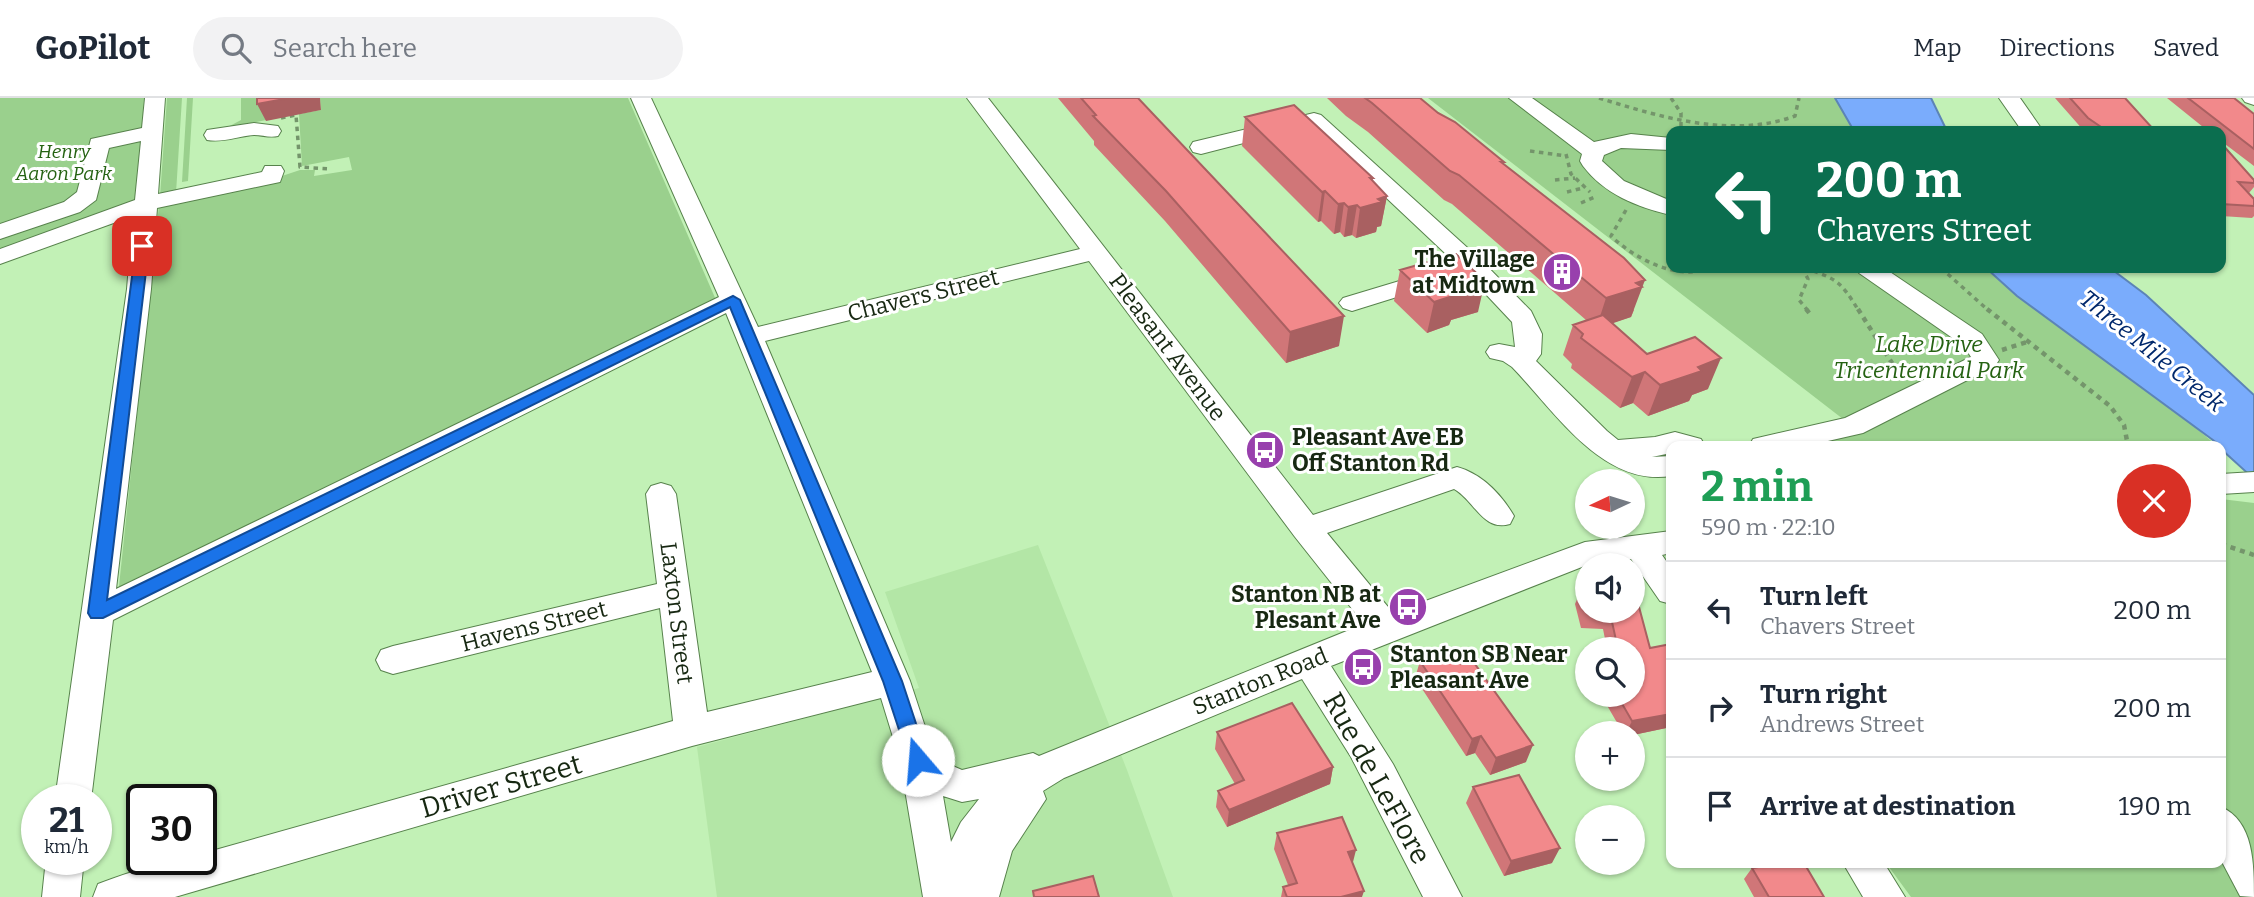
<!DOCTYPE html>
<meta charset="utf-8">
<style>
:root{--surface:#fff;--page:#f2f2f3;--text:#1f2937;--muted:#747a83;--line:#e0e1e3}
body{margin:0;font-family:Bitter,serif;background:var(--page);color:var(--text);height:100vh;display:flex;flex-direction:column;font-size:26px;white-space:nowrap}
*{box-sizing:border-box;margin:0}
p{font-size:23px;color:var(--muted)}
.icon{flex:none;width:38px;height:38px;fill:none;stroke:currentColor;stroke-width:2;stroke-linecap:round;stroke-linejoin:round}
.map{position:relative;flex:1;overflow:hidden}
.sheet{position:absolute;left:1666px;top:343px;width:560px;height:427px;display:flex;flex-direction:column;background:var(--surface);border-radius:14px;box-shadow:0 2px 5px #0004}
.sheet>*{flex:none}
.hud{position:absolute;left:1666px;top:28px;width:560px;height:147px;border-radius:14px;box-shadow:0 2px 5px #0004;background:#0b6e4f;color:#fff;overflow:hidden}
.needle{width:46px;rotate:266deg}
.buttons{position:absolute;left:1575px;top:371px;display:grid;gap:14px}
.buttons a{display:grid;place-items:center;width:70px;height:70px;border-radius:50%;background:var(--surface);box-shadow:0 2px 5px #0004;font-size:35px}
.speed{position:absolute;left:21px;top:686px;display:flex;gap:14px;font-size:35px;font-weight:700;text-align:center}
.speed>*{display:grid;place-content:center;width:91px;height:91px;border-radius:50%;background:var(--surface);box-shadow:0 2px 5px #0004;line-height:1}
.speed small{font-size:18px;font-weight:400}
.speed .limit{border:4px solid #111;border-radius:10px;background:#fff;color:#111}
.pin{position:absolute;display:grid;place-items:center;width:60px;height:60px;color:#fff;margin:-30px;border-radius:14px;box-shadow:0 4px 10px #0006}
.me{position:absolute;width:77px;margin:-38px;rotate:342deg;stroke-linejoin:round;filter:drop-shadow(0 0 5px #0008)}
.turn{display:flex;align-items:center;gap:24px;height:147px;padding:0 35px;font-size:32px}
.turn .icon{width:91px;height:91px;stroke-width:2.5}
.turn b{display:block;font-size:49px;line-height:60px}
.round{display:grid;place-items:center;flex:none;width:74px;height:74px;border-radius:37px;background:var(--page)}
.summary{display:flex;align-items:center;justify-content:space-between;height:119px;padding:0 35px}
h1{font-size:42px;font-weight:700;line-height:52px;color:#1e9e55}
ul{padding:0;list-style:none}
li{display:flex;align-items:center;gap:21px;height:98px;padding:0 35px;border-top:2px solid var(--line)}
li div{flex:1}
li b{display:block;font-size:26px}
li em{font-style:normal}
header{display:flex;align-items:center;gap:42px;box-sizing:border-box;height:98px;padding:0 35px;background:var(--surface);border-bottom:2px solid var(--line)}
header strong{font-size:33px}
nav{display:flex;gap:38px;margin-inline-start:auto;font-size:24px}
.search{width:490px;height:63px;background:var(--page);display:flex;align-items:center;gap:18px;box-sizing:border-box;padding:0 24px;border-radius:38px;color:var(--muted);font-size:26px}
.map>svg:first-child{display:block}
</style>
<header>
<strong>GoPilot</strong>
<div class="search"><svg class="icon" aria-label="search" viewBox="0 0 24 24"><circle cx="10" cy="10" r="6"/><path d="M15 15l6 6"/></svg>Search here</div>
<nav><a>Map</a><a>Directions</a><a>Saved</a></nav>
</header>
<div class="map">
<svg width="2254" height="799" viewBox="0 0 2254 799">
<rect width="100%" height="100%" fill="#c2f1b6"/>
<!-- built -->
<path fill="#b3e6a6" d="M1038 447 1127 672 1173 799H717L697 649 919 590 885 494Z"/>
<!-- green -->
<path fill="#9ad08d" d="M0 0H144L137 105 0 155Z
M167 0H182L176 95 160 98Z
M187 0H193L188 83 182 84Z
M241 0H265L266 22 226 30 241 22Z
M320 0H628L716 202 127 492 119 488 159 107 255 87 300 72H315L314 78 352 72 349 59 302 68 299 16 321 12Z
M1428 0H1835L1854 33H1671V170H1986L2017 198 2195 329 2217 348H1763L1852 328Z
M2221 401 2254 405V799H1911L1886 765H2221Z"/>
<!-- water -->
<path fill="#7aacfc" stroke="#5c84b6" stroke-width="2" d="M1835 0H1931L1947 33H1854Z
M1986 170H2110L2146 197 2254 297V381L2221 351V348L2017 198Z"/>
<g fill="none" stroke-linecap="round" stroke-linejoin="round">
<!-- minor casing -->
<g stroke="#57824c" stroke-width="2">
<path id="minor" d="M145 0H165L158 96 262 74 265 68H281L284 73 280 84 157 110 151 191 116 491 719 199 631 0H651L758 229 1080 151 967 0H988L1313 417 1457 369C1482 376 1501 396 1514 418L1510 426C1483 434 1475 403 1454 391L1327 435 1393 515 1585 444 1671 433V455L1662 457 1671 470V506L1660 503 1631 461 1587 467 1331 568 1393 666 1462 799H1423L1351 659 1302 581 1064 680 1043 693 1046 701 1012 753 999 799H923L900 662 881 600 692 648 175 799H93L98 786C130 774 167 761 201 761V756L673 623 660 510 393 576 381 572 376 562 381 552 393 548 657 486 646 396 651 388 661 385 671 388 676 396 707 614 872 574 726 215 113 522 91 702H55L127 191 133 118 0 166V151L135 102 141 43 109 50 96 102 80 114 0 141V126L64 104 77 94 91 41 142 30ZM1089 163 1295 439 1364 526 1039 658 1033 655 962 672 948 666 933 653 910 583 765 243ZM943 698 962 704 979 701 961 724 951 744Z
M1509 0H1532L1594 44 1631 36 1671 40V52L1621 50 1604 57 1602 63 1624 83 1671 103V117C1637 109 1604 96 1583 68L1580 63 1582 56Z
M1999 0H2020L2043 33H2022Z
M2242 0H2254V7L2245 4Z
M1314 15 1321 17 1482 163 1531 213 1542 236 1541 256 1536 263 1607 333 1618 342 1655 339 1675 334 1701 341 1705 348H1671V355L1652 359 1671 358V378C1602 389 1554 312 1512 269L1503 263 1490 260 1486 254 1490 248 1499 246 1515 249 1512 224 1464 173 1310 28 1201 56 1193 54 1190 49 1193 44Z
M254 25 278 28 281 33 278 38C269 40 263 37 254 37 238 38 223 45 207 42L204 37 207 32Z
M1856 170H1884L1982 236 1999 262 1995 268 1863 335 1806 348H1749L1753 341 1845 320 1971 259 1964 248 1859 175Z
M1436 172 1445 174 1448 179 1445 184 1352 213 1343 210 1339 205 1343 200Z
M2254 374V394L2221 396V376Z
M2221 709C2254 723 2254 767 2254 799L2240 798 2221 762Z
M46 761H84L80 799H42Z
M1843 765H1884L1905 799H1863Z"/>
</g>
<!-- path-far1 -->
<path stroke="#74956b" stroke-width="3.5" stroke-dasharray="4.5 4.5" stroke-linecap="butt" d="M1599 0C1660 19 1732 41 1795 18L1799 0
M1671 0 1681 15V33
M281 20 296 17 300 69 330 71
M1530 53 1566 58
M1566 56 1571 76 1590 94
M1555 82 1575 80
M1567 94 1583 90
M1581 105 1597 98
M1626 112 1611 138C1635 161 1677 183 1710 170
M1802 170 1808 181 1799 202 1808 213
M1805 170C1839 182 1840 183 1859 213
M1941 170 1989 213"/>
<!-- path -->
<path stroke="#74956b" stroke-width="4.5" stroke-dasharray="5 5" stroke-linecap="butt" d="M1806 211 1811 217
M1858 211 1902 281
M1987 211 2110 308 2124 327 2128 348
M2002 252 2027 244
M2221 446 2254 457"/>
<!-- minor -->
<use href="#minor" fill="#fff" fill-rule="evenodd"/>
</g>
<!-- wall -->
<path fill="#d07678" d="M1058 0H1138L1339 248 1286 265 1165 123 1094 47V43Z
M1327 0H1420L1503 66 1634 212 1631 219 1612 225 1647 256 1708 291 1692 297 1689 303 1648 318 1633 305 1620 310 1571 270 1572 266 1563 257 1573 227 1586 222 1452 106 1444 102 1368 34 1346 18Z
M2055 0H2125L2154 32 2161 33H2084Z
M2167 0H2234L2254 16V68L2221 43V33H2208Z
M1245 19 1372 83 1387 98 1381 128 1377 129 1376 134 1356 140 1352 137 1344 139 1340 134 1334 136 1321 123 1318 124 1242 48Z
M2221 45 2254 82V89L2249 95 2254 101V118L2252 120 2221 118Z
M1400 172 1478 214 1451 222 1449 227 1427 235 1394 203Z
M1582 490 1633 513 1650 550 1671 546V629L1633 637V635H1623L1601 597H1633V551H1607L1603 531 1581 530 1575 506Z
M1420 563 1526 664 1490 677 1475 655 1466 658 1415 580Z
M1217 634 1333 669 1330 686 1227 729 1216 709 1218 693 1235 686 1215 651Z
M1473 689 1552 765 1504 778 1466 705Z
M1277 735 1353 766 1362 799H1281L1283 789 1288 787 1274 751Z
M1752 770 1824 799H1754L1744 781Z"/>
<!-- shaded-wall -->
<path fill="#a96061" d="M290 0H320L321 12 266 23 257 6Z
M1370 80H1373L1368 108 1378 101 1387 98 1381 128 1377 129 1376 134 1356 140 1360 110Z
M1325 93 1321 123 1318 124 1322 94Z
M1344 105 1340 134 1334 136 1338 106Z
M1357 107 1352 137 1344 139 1348 109Z
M1645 182 1631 219 1596 231 1606 200 1636 185Z
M1485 183 1478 214 1451 222 1449 227 1427 235 1434 204 1452 193Z
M1344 218 1339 248 1286 265 1290 234Z
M1721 260 1708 291 1692 297 1689 303 1648 318 1660 287 1698 269Z
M1645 274 1633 305 1620 310 1632 279Z
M1671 607V629L1633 637V635H1626L1632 623Z
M1481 638 1475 655 1466 658 1472 641Z
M1533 647 1526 664 1490 677 1496 660Z
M1333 669 1330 686 1227 729 1229 712Z
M1560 750 1552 765 1504 778 1511 763Z
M1356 752 1352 768 1348 754Z
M1364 793 1362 799H1341Z"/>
<!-- building -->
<path fill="#f2898b" stroke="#a96061" stroke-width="2" d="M257 0H290L257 6Z
M1081 0H1138L1344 218 1290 234 1166 93 1093 18 1096 17Z
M1365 0H1420L1438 15 1455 24 1504 64H1501L1624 160 1645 182 1636 185 1642 189 1606 200 1459 77 1450 73 1372 5Z
M2070 0H2125L2154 32H2159L2161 33H2107L2088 20Z
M2188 0H2234L2254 16V51Z
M1294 7 1373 80H1370L1387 98 1378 101 1382 104 1360 110 1357 107 1348 109 1344 105 1338 106 1325 93 1322 94 1245 19Z
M2221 45 2254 82V85L2238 84 2254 101V108L2221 106Z
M1456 156 1485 183 1452 193 1456 197 1434 204 1400 172Z
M1603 217 1647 256 1695 239 1721 260 1698 269 1702 273 1660 287 1645 274 1632 279 1581 240 1583 236 1573 227Z
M1582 490 1587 491V513H1633V493L1635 494 1650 550 1671 546V616L1632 623 1617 597H1633V551H1618L1610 515 1587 514Z
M1452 552 1461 566 1472 562 1533 647 1496 660 1481 638 1472 641 1420 563Z
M1292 605 1333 669 1229 712 1218 693 1244 682 1217 634Z
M1519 677 1560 750 1511 763 1473 689Z
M1342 719 1356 752 1348 754 1364 793 1341 799H1287L1283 789 1297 785 1277 735Z
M1784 765H1804L1824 799H1769L1752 770Z
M1093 778 1099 799H1034L1033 793Z"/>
<!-- route -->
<path fill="#1a73e8" stroke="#114b97" stroke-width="2" d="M142 145 149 148 107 502 733 198 740 202 902 583 928 662 925 668 918 670 912 668 909 662 883 583 730 209 103 520H91L88 515 136 148Z"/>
<!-- icons -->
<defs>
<g id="building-disc" transform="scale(2.0125)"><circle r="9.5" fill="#9840ad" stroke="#fff"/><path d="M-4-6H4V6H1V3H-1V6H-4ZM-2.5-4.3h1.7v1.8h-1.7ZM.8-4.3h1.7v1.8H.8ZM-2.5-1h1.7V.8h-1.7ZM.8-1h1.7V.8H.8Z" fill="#fff"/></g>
<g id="bus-disc" transform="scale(2.0125)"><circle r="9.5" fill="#9840ad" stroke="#fff"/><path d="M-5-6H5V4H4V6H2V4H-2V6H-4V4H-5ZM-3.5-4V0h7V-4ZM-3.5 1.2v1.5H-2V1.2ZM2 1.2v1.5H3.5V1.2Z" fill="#fff"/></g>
</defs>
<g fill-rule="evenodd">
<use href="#building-disc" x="1562" y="174"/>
<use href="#bus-disc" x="1265" y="352"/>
<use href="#bus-disc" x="1408" y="509"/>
<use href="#bus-disc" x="1363" y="569"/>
</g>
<g text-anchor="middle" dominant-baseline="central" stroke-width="6" stroke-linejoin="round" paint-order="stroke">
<!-- far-park labels -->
<g font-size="19" font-style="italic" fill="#256212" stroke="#fff">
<text x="64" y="53">Henry<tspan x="64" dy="22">Aaron Park</tspan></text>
</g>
<!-- poi labels -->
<g font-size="23" font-weight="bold" fill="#172812" stroke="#fff" text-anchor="end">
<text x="1535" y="161">The Village<tspan x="1535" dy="26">at Midtown</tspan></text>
<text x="1292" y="339" text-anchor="start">Pleasant Ave EB<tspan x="1292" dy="26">Off Stanton Rd</tspan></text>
<text x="1381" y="496">Stanton NB at<tspan x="1381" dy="26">Plesant Ave</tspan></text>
<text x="1390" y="556" text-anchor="start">Stanton SB Near<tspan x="1390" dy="26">Pleasant Ave</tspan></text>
</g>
<!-- street labels -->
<g font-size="23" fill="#172812" stroke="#fff">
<text transform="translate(923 197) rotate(-14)">Chavers Street</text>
<text transform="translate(1168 249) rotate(53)">Pleasant Avenue</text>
<text transform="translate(677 515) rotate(83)">Laxton Street</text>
<text transform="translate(534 528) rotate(-14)">Havens Street</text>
<text transform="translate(1260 583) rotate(-22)">Stanton Road</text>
</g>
<!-- park labels -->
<g font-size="23" font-style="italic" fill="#256212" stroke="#fff">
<text x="1929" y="246">Lake Drive<tspan x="1929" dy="26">Tricentennial Park</tspan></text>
</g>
<!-- water labels -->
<g font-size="24" font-style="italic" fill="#00286c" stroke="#fff">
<text transform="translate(2152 253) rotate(39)">Three Mile Creek</text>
</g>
<!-- near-street labels -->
<g font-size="28" fill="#172812" stroke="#fff">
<text transform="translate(1377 680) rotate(61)">Rue de LeFlore</text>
<text transform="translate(501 688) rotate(-16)">Driver Street</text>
</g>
</g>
</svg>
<div class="buttons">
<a><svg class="needle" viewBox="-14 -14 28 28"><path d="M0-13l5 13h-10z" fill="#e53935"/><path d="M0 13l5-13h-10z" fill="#747a83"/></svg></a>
<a><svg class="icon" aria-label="sound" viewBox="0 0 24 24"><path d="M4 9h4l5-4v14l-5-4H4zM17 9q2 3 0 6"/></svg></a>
<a><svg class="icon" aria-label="search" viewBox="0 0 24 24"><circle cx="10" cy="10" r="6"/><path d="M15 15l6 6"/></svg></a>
<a>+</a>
<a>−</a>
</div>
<div class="speed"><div>21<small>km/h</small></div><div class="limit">30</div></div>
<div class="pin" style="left:142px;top:148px;background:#d93025"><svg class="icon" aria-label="arrive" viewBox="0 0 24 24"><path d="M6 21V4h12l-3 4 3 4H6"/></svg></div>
<svg class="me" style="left:918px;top:662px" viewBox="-20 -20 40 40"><circle r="19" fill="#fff"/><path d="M0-13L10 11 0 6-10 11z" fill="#1a73e8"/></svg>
<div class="hud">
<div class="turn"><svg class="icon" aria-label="left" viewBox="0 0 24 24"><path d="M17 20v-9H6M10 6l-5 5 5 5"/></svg><div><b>200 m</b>Chavers Street</div></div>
</div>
<section class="sheet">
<div class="summary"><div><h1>2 min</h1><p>590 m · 22:10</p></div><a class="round" style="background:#d93025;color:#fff"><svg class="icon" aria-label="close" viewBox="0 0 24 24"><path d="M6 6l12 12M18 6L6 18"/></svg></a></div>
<ul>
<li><svg class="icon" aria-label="left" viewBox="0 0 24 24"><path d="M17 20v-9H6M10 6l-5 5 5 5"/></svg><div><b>Turn left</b><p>Chavers Street</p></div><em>200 m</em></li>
<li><svg class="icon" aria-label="right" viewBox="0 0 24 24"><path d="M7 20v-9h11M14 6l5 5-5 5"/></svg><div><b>Turn right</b><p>Andrews Street</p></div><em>200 m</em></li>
<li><svg class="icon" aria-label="arrive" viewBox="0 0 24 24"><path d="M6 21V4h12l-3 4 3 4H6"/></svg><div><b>Arrive at destination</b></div><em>190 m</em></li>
</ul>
</section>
</div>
